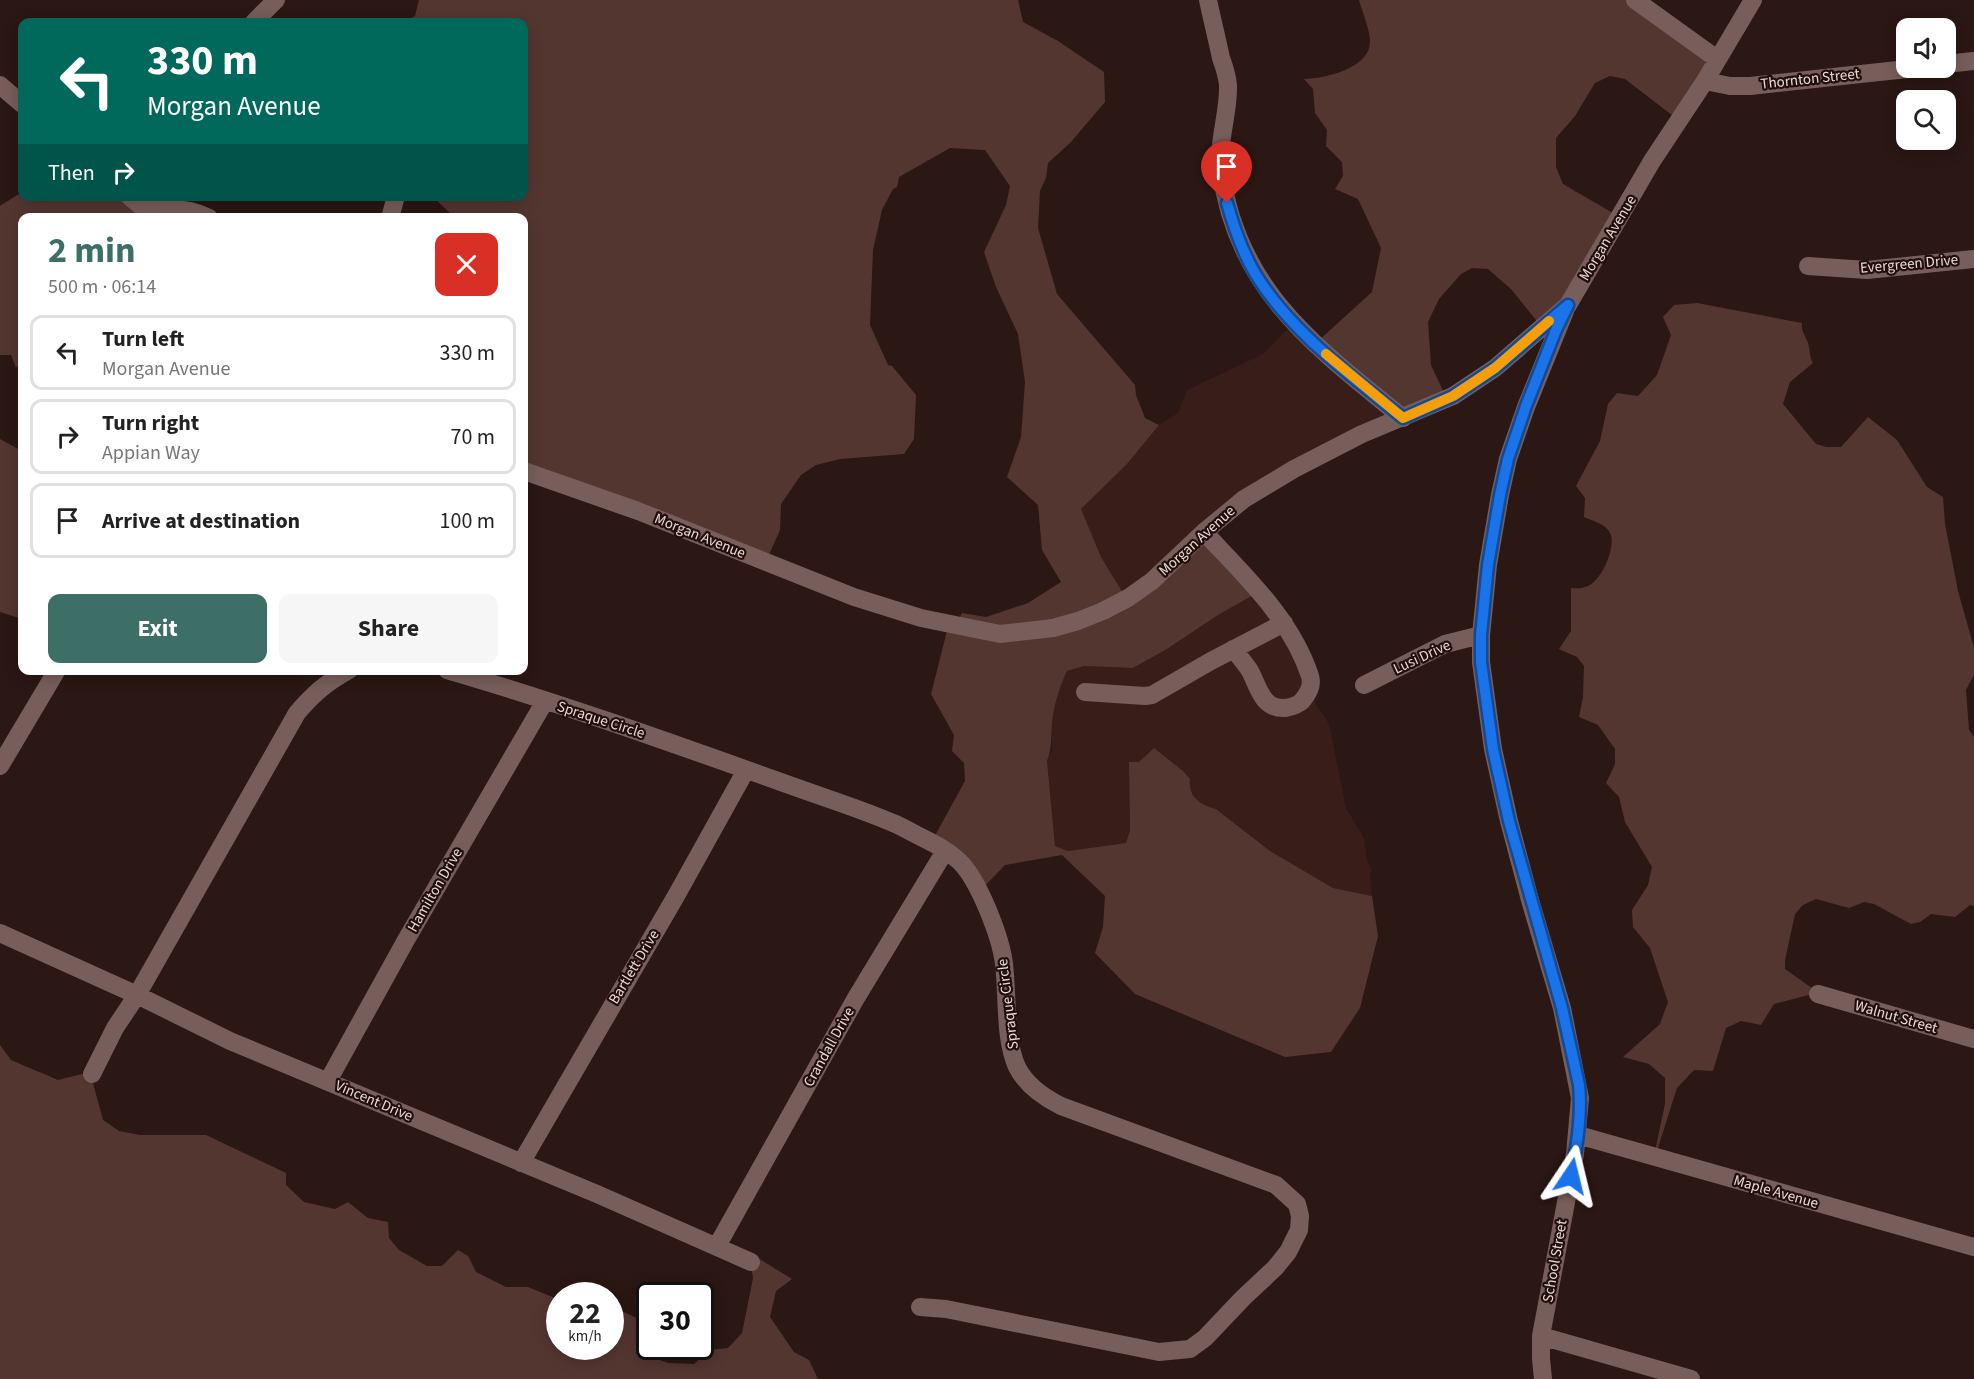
<!DOCTYPE html>
<meta charset="utf-8">
<style>
:root{--surface:#fff;--page:#f6f6f6;--text:#222;--muted:#767676;--line:#e0e0e0;--accent:#3d6f66}
body{margin:0;font-family:"Source Sans 3",sans-serif;background:var(--page);color:var(--text);height:100vh;display:flex;flex-direction:column;font-size:22px;white-space:nowrap}
*{box-sizing:border-box;margin:0}
p{font-size:20px;color:var(--muted)}
.icon{flex:none;width:33px;height:33px;fill:none;stroke:currentColor;stroke-width:2;stroke-linecap:round;stroke-linejoin:round}
.map{position:relative;flex:1;overflow:hidden}
.side{position:absolute;left:18px;top:213px;width:510px;height:462px;display:flex;flex-direction:column;background:var(--surface);border-radius:12px;box-shadow:0 3px 15px #0003}
.side>*{flex:none}
.top-card{position:absolute;left:18px;top:18px;width:510px;height:183px;border-radius:12px;box-shadow:0 3px 15px #0003;background:#00695c;color:#fff;overflow:hidden}
.fabs{position:absolute;left:1896px;top:18px;display:grid;gap:12px}
.fabs a{display:grid;place-items:center;width:60px;height:60px;border-radius:12px;background:var(--surface);box-shadow:0 3px 15px #0003;font-size:30px}
.speed{position:absolute;left:546px;top:1282px;display:flex;gap:12px;font-size:30px;font-weight:700;text-align:center}
.speed>*{display:grid;place-content:center;width:78px;height:78px;border-radius:50%;background:var(--surface);box-shadow:0 3px 15px #0003;line-height:1}
.speed small{font-size:15px;font-weight:400}
.speed .limit{border:3px solid #111;border-radius:9px;background:#fff;color:#111}
.pin{position:absolute;display:grid;place-items:center;width:51px;height:51px;color:#fff;margin:-62px -26px;border-radius:50% 50% 50% 0;rotate:-45deg;box-shadow:0 0 6px #0007}
.pin .icon{rotate:45deg}
.me{position:absolute;width:66px;margin:-33px;rotate:10deg;stroke-linejoin:round;filter:drop-shadow(0 0 4px #0008)}
.turn{display:flex;align-items:center;gap:21px;height:126px;padding:0 30px;font-size:27px}
.turn .icon{width:78px;height:78px;stroke-width:2.5}
.turn b{display:block;font-size:42px;line-height:51px}
.then{display:flex;align-items:center;height:57px;padding:0 30px;background:#0003;gap:12px;font-size:22px}
.round{display:grid;place-items:center;flex:none;width:63px;height:63px;border-radius:12px;background:var(--page)}
.summary{display:flex;align-items:center;justify-content:space-between;height:102px;padding:0 30px}
h1{font-size:36px;font-weight:700;line-height:45px;color:var(--accent)}
.action{display:flex;gap:12px;margin-top:auto;padding:12px 30px}
.action a{flex:1;height:69px;border-radius:12px;background:var(--accent);color:#fff;font-size:24px;font-weight:700;line-height:69px;text-align:center}
.action a+a{background:var(--page);color:var(--text)}
ul{padding:0;list-style:none}
li{display:flex;align-items:center;gap:18px;height:75px;margin:0 12px 9px;padding:0 18px;border:3px solid var(--line);border-radius:12px}
li div{flex:1}
li b{display:block;font-size:22px}
li em{font-style:normal}
.map>svg:first-child{display:block}
</style>
<div class="map">
<svg width="1974" height="1379" viewBox="0 0 1974 1379">
<rect width="100%" height="100%" fill="#2b1714"/>
<!-- built -->
<path fill="#391d19" d="M1294 323 1397 413 1337 444 1123 593 1101 557 1081 509 1127 464 1159 425 1178 413 1187 390 1263 354Z
M1257 593 1287 628 1309 693 1329 724 1346 808 1364 838 1367 861 1372 870 1370 876 1372 896 1333 888 1270 851 1216 809 1205 807 1195 800 1189 786 1154 748 1139 762H1129L1130 830 1126 843 1068 851 1055 846 1047 761 1052 750V723L1057 692 1067 671 1084 666 1133 668 1167 649 1218 615Z"/>
<!-- green -->
<path fill="#543631" d="M419 0H1018L1023 22 1058 41 1104 72 1105 102 1070 143 1048 163 1046 178 1040 191 1038 228 1057 294 1135 385 1136 395 1145 418 1159 425 1127 464 1081 509 1101 557 1123 593 1197 535 1257 593 1218 615 1167 649 1133 668 1084 666 1067 671C1059 688 1054 704 1052 723 1051 737 1052 748 1047 761L1055 846 1068 851 1126 843 1130 830 1129 762H1139L1154 748 1183 771 1190 779C1188 797 1200 805 1216 809L1270 851 1333 888 1372 896 1378 936 1360 1008 1331 1052 1285 1057 1135 994 1095 953 1103 927 1105 896 1062 855 1005 865 980 891 932 841 965 781 964 763 952 751 954 735 931 694 948 627 957 622 962 613 986 617 1028 603 1061 582 1042 550 1038 505 1007 477 1021 437 1025 382 1018 334 996 287 984 252 1006 205 1010 186 985 150 950 148 899 177 897 187 893 189 882 210 873 250 870 325 888 365 892 366 916 395 914 439 904 454 840 459 816 465 801 475 781 504 780 530 767 559 524 469V218L454 217 433 197 524 196V22H403L415 16Z
M1359 0H1637L1711 54 1677 119 1625 79 1610 76 1595 83 1575 116 1556 138V167L1563 184 1618 216 1580 283 1540 325 1511 289 1488 269 1472 268 1461 274 1439 299 1428 322 1431 365 1446 397 1411 413 1317 342 1372 292 1381 248 1358 199 1335 189 1343 176 1342 162 1326 146 1327 130 1315 113 1313 89 1304 79C1325 79 1371 68 1370 41 1370 30 1362 11 1359 0Z
M22 192V196L130 197 155 217 22 218V360L16 368 11 355H0V206Z
M1697 303 1802 323C1801 331 1805 335 1808 343 1810 350 1809 356 1813 363L1790 382 1783 404 1816 444 1826 447H1841L1868 417 1897 440 1927 487 1943 497 1945 524 1958 591 1974 648V675L1966 690 1969 730 1974 737V906L1970 905 1955 917 1931 914 1920 922 1911 924 1874 904 1864 902 1849 908 1816 899 1803 905 1795 914 1785 960V969L1816 991V993L1774 1004 1761 1025 1741 1021 1726 1028 1713 1071 1694 1070 1677 1088 1656 1154 1655 1151 1665 1104V1078L1649 1064 1623 1057 1660 1024 1668 1002 1650 948 1633 927 1632 910 1648 885 1652 867 1625 822 1619 797 1606 783 1615 764V749L1598 725 1579 717 1583 697 1584 666 1577 657 1559 649 1571 631V588C1575 588 1581 589 1585 587 1601 583 1615 550 1611 535 1607 524 1593 521 1584 517L1585 498 1576 486 1600 441 1608 404 1617 393 1638 396 1657 375 1671 335 1663 317 1674 305Z
M0 439 22 451V619L0 612Z
M0 1045 11 1060 58 1080 90 1072 103 1120 119 1131 140 1135H206L286 1173V1185L304 1202 335 1209 348 1202 368 1218 388 1222 389 1238 399 1250 427 1266H442L458 1250 468 1256 476 1272 506 1287H528L557 1299 559 1297 560 1347H610L611 1306 641 1320 640 1340 652 1357 668 1363 694 1364 709 1350 728 1348 742 1333 753 1278 750 1260H761L792 1279 776 1291 770 1317 794 1352 809 1360 818 1379H0Z
M584 1284 594 1296H561L576 1285Z"/>
<g fill="none" stroke-linecap="round" stroke-linejoin="round">
<!-- minor -->
<path stroke="#785e5a" stroke-width="18" d="M1208 0C1212 19 1217 39 1221 58 1224 66 1227 76 1228 85 1229 113 1217 143 1221 171 1237 291 1316 347 1403 418
M1635 0 1717 59
M254 22 276 0
M1946 64 1973 61
M1705 81 1730 86H1750L1916 68
M0 85 22 104
M129 196 153 217
M145 210C167 207 189 207 209 218
M390 218 396 196
M1808 266 1867 270 1974 259
M524 471 638 511 854 597 921 618 1000 634 1053 628 1078 621 1103 611 1128 598 1152 581 1204 532 1244 499 1294 469 1362 434 1453 396 1495 368 1568 305 1652 161 1705 81 1753 0
M1204 532C1244 575 1291 618 1310 676 1313 685 1308 694 1302 701 1298 705 1291 707 1285 708 1262 709 1259 688 1250 671 1245 663 1239 656 1233 649
M447 670C564 704 680 746 795 787 828 799 861 809 893 823 901 826 909 831 917 835 933 843 946 849 959 861 979 880 1001 938 1004 964 1008 996 1004 1038 1017 1067 1026 1085 1043 1097 1061 1106L1276 1185 1297 1204 1300 1216 1299 1230 1288 1252 1275 1268 1243 1298 1205 1338 1190 1349 1159 1352 946 1309 920 1307
M1364 685 1445 644 1481 635
M1085 692 1145 696 1152 695 1211 661 1284 623
M0 766 57 670
M0 933 137 995 230 1041 597 1194 751 1262
M1818 994 1974 1039
M92 1074 115 1028 137 995 297 713C314 693 326 683 349 670
M328 1081 406 940 545 701
M1578 1135 1974 1247
M521 1163 676 896 746 770
M717 1246 856 998 945 851
M1541 1336 1691 1379
M1543 1379 1541 1359V1336L1575 1154 1580 1098 1562 1008 1530 900 1509 821 1493 749 1481 662V635L1488 565 1500 495 1508 459 1526 407 1565 311"/>
</g>
<g fill="none" stroke-linecap="round" stroke-linejoin="round">
<!-- route casing -->
<g stroke="#114b97" stroke-width="15">
<path id="route" d="M1227 203C1234 228 1242 252 1256 275 1290 331 1352 376 1403 418L1453 396 1495 368 1568 305 1556 330 1526 406 1508 459 1500 495 1488 565 1481 635V662L1493 749 1509 821 1562 1008 1579 1085C1582 1115 1577 1146 1571 1176"/>
</g>
<!-- route -->
<use href="#route" stroke="#1a73e8" stroke-width="10"/>
<!-- slow -->
<path stroke="#f59e0b" stroke-width="10" d="M1326 354 1403 418 1453 396 1495 368 1549 321"/>
</g>
<g text-anchor="middle" dominant-baseline="central" stroke-width="4.5" stroke-linejoin="round" paint-order="stroke">
<!-- street labels -->
<g font-size="15" fill="#eadbd8" stroke="#210e0b">
<text transform="translate(1810 79) rotate(-6)">Thornton Street</text>
<text transform="translate(1608 238) rotate(-59)">Morgan Avenue</text>
<text transform="translate(1909 264) rotate(-5)">Evergreen Drive</text>
<text transform="translate(700 536) rotate(22)">Morgan Avenue</text>
<text transform="translate(1197 541) rotate(-42)">Morgan Avenue</text>
<text transform="translate(1422 657) rotate(-25)">Lusi Drive</text>
<text transform="translate(601 720) rotate(18)">Spraque Circle</text>
<text transform="translate(435 890) rotate(-60)">Hamilton Drive</text>
<text transform="translate(634 967) rotate(-59)">Bartlett Drive</text>
<text transform="translate(1008 1004) rotate(-97)">Spraque Circle</text>
<text transform="translate(1896 1017) rotate(16)">Walnut Street</text>
<text transform="translate(829 1047) rotate(-61)">Crandall Drive</text>
<text transform="translate(374 1101) rotate(23)">Vincent Drive</text>
<text transform="translate(1776 1192) rotate(16)">Maple Avenue</text>
<text transform="translate(1555 1261) rotate(-80)">School Street</text>
</g>
</g>
</svg>
<div class="fabs">
<a><svg class="icon" aria-label="sound" viewBox="0 0 24 24"><path d="M4 9h4l5-4v14l-5-4H4zM17 9q2 3 0 6"/></svg></a>
<a><svg class="icon" aria-label="search" viewBox="0 0 24 24"><circle cx="10" cy="10" r="6"/><path d="M15 15l6 6"/></svg></a>
</div>
<div class="speed"><div>22<small>km/h</small></div><div class="limit">30</div></div>
<div class="pin" style="left:1227px;top:203px;background:#d93025"><svg class="icon" aria-label="arrive" viewBox="0 0 24 24"><path d="M6 21V4h12l-3 4 3 4H6"/></svg></div>
<svg class="me" style="left:1571px;top:1176px" viewBox="-20 -20 40 40"><path d="M0-17L14 15 0 8-14 15z" fill="#1a73e8" stroke="#fff" stroke-width="4"/></svg>
<div class="top-card">
<div class="turn"><svg class="icon" aria-label="left" viewBox="0 0 24 24"><path d="M17 20v-9H6M10 6l-5 5 5 5"/></svg><div><b>330 m</b>Morgan Avenue</div></div>
<div class="then">Then<svg class="icon" aria-label="right" viewBox="0 0 24 24"><path d="M7 20v-9h11M14 6l5 5-5 5"/></svg></div>
</div>
<section class="side">
<div class="summary"><div><h1>2 min</h1><p>500 m · 06:14</p></div><a class="round" style="background:#d93025;color:#fff"><svg class="icon" aria-label="close" viewBox="0 0 24 24"><path d="M6 6l12 12M18 6L6 18"/></svg></a></div>
<ul>
<li><svg class="icon" aria-label="left" viewBox="0 0 24 24"><path d="M17 20v-9H6M10 6l-5 5 5 5"/></svg><div><b>Turn left</b><p>Morgan Avenue</p></div><em>330 m</em></li>
<li><svg class="icon" aria-label="right" viewBox="0 0 24 24"><path d="M7 20v-9h11M14 6l5 5-5 5"/></svg><div><b>Turn right</b><p>Appian Way</p></div><em>70 m</em></li>
<li><svg class="icon" aria-label="arrive" viewBox="0 0 24 24"><path d="M6 21V4h12l-3 4 3 4H6"/></svg><div><b>Arrive at destination</b></div><em>100 m</em></li>
</ul>
<div class="action"><a>Exit</a><a>Share</a></div>
</section>
</div>
